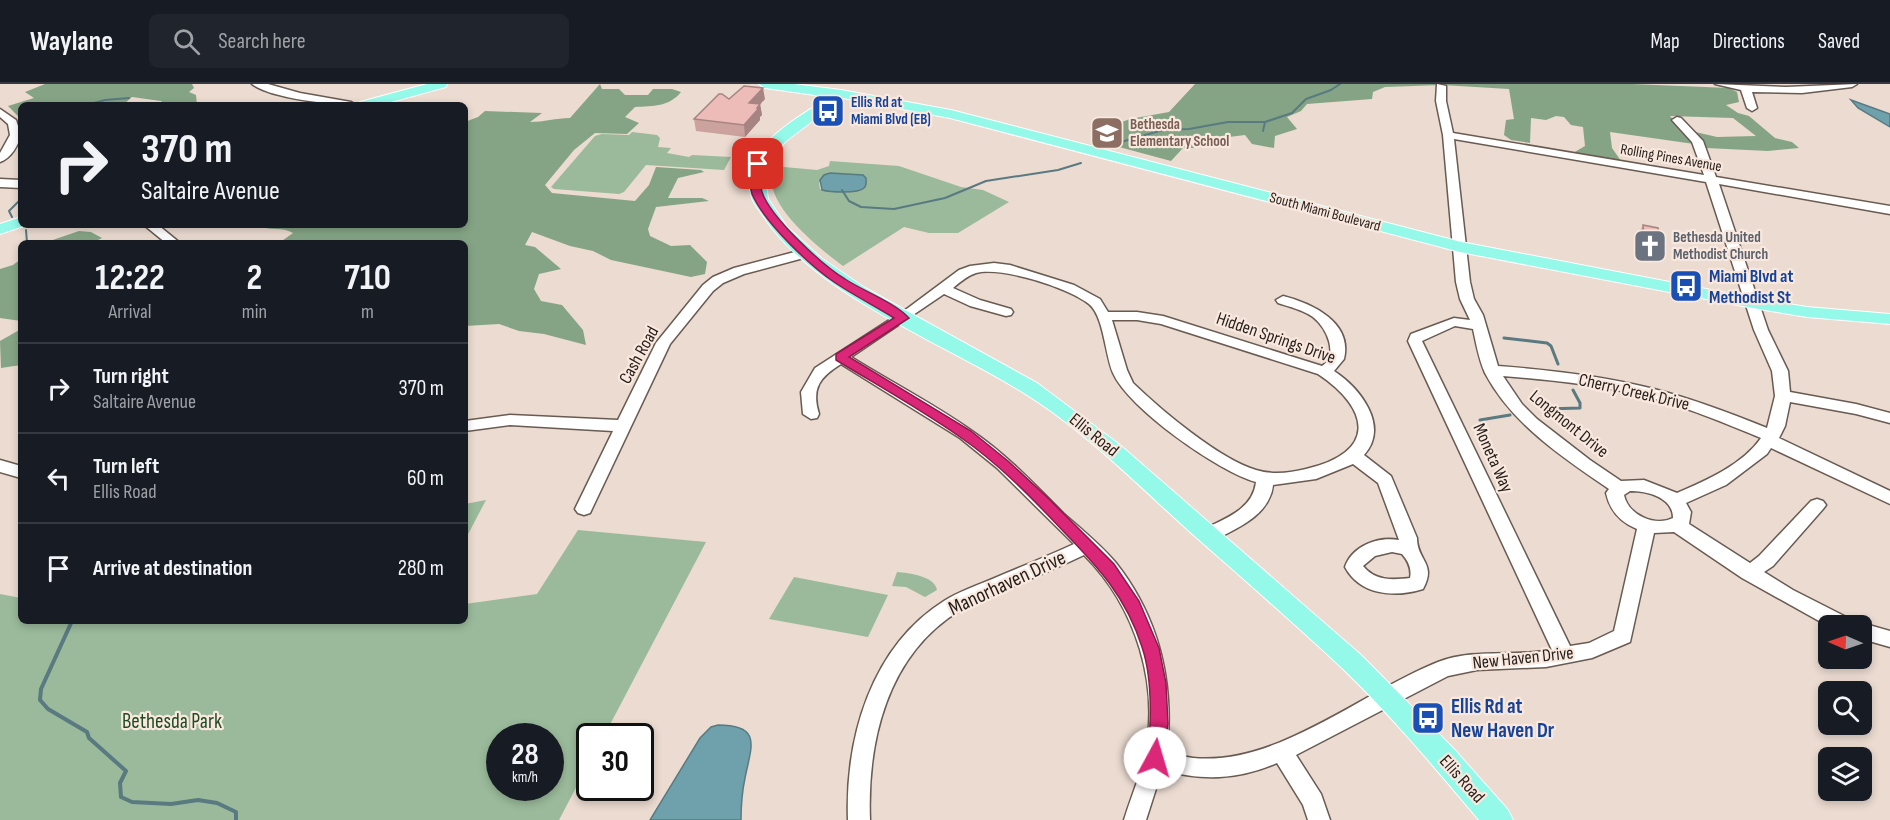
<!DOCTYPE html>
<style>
:root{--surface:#171b24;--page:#20242c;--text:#f1f3f6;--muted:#9ea1a6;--line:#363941}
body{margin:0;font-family:"Sofia Sans Condensed",sans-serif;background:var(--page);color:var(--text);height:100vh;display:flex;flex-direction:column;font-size:22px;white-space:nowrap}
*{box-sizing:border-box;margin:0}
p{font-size:20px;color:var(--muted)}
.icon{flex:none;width:33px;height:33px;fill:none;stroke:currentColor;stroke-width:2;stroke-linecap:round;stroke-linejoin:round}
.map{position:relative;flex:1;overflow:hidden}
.panel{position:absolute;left:18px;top:156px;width:450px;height:384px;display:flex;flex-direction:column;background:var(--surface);border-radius:9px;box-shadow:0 3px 9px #0003}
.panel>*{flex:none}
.banner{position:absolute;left:18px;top:18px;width:450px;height:126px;border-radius:9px;box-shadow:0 3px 9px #0003;background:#171b24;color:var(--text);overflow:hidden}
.needle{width:39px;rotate:272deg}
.buttons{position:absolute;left:1818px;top:531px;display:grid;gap:12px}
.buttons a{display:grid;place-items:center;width:54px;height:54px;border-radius:9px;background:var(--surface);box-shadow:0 3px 9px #0003;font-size:30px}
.speed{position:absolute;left:486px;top:639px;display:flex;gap:12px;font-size:30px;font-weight:700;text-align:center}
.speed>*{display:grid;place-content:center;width:78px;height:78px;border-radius:50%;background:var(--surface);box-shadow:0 3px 9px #0003;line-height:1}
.speed small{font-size:15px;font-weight:400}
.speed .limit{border:3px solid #111;border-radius:9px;background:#fff;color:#111}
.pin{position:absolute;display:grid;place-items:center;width:51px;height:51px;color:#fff;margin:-26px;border-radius:12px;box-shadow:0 3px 9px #0006}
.me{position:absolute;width:66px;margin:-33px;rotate:6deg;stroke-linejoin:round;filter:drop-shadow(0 0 4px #0008)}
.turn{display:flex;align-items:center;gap:21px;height:126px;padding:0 24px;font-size:27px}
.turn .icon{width:78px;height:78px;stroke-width:2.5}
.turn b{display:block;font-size:42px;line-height:51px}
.eta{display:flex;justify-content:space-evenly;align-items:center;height:102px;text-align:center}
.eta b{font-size:36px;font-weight:700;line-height:42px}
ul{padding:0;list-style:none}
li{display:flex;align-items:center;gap:18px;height:90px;padding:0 24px;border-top:2px solid var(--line)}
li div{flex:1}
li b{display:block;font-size:22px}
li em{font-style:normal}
header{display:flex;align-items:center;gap:36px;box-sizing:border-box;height:84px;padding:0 30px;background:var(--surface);border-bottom:2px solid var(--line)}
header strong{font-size:28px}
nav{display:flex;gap:33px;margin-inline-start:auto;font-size:21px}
.search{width:420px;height:54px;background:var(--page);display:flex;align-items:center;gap:15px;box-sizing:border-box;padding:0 21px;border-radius:9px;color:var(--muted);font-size:22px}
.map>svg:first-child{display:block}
</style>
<header>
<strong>Waylane</strong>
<div class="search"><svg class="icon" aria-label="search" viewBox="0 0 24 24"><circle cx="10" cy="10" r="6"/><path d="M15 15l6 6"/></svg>Search here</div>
<nav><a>Map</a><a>Directions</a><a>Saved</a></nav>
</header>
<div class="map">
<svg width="1890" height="736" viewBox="0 0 1890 736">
<rect width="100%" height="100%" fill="#ebdbd1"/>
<!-- green -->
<path fill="#9bba9b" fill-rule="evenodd" d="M632 48 657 51 660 54 658 63 671 64 667 69 689 73 692 71 731 73 724 86 646 81 624 108 619 110 554 105 551 103 595 52 602 50 629 51Z
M830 77 899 82 961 103 983 106 1009 118 958 149H929L904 143 843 182C819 164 759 118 773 82L817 86 829 82ZM827 90H861L859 106 833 108 820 105 819 99Z
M486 416 465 456V420Z
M578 446 706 458 604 652H590L589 679 559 736H0V510L21 514V537H465V520L537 510ZM550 652V704H500V652Z
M897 488C909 489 935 492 937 506L925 513 906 503 892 502Z
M794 493 888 511 868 553 769 535Z"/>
<!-- forest -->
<path fill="#85a485" d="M45 0H192L194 4 189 8 196 11 197 21H165L161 17 132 13 124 20 127 21H90L87 18 62 21H21V32H18L8 22 34 14 25 8Z
M600 0 602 5H619L625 11H648L653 5H672L681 8C669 23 653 22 635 23L625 33 639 39 627 50 595 49 574 66 545 101 552 109 635 117 649 101 656 83 701 86 704 88 678 94 668 114H702L709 117 656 123 648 145 650 152 671 162 690 161 707 178 705 190 691 193 611 176 593 167 570 162 532 148 525 161 535 163 561 185 539 190 534 205 541 217 562 221 583 246 586 261 544 250 519 247 499 240 465 242V159H279L293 149C282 142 269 148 259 141H465V38L478 33 485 27 542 29 530 38C544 38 556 34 570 34Z
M1195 0H1632L1729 4 1737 8 1739 18 1726 21 1738 29 1749 32 1775 54 1792 58 1799 64 1768 67 1706 64 1691 47 1717 53 1756 52 1733 34 1670 32 1694 60 1610 48 1612 64 1621 77 1573 69 1585 62 1583 43 1571 41 1564 33 1556 32 1546 36 1531 34 1530 59 1511 56 1504 51 1506 36 1514 35 1509 5 1442 1 1385 3 1373 8 1372 15 1307 20 1301 27 1287 33 1297 45 1275 52 1274 64 1252 60 1245 51 1229 53 1211 52 1194 64H1183L1171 77 1097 57 1106 44 1130 35 1169 28Z
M79 147 91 148 102 154 92 159H44Z
M21 175V237L0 234V185L13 181Z
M21 245V281L1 284 0 257Z"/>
<!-- water -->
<path fill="#6ea1ac" stroke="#587a80" stroke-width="1.5" d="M1851 16 1890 30V43L1858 24Z
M830 89 863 91 866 94C866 98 867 102 864 104 858 110 829 108 822 106L820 96 824 91Z
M718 641C763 641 751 663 745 694 742 708 741 722 741 736H650L700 654 711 643Z"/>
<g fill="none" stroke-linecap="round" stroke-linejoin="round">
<!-- stream-far2 -->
<path stroke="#587a80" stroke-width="2" d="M87 21 105 16 129 14
M1263 47 1265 38
M1121 58 1163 46 1189 45 1228 38H1265L1292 29 1306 15 1331 6 1340 0
M842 106 849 117 861 123 894 125 945 114 986 97 1058 86 1081 79
M12 133 9 127 21 115
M26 146 27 159"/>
<!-- stream-far1 -->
<path stroke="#587a80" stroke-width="3" d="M1504 254 1547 259 1551 262 1558 280
M1545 325 1580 324V319L1573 306
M1480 336 1510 331"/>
<!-- stream -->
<path stroke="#587a80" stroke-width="4" d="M72 537 41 605 40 616 48 625 87 648 89 654 126 687 120 699 121 713 132 718 171 720 198 716 217 719 236 728V736"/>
<!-- minor casing -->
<g stroke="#695b52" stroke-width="3">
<path id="minor" d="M252 0H268L300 9 351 18 356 21C332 21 270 14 252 0Z
M1437 0 1446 2V17L1453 49 1704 91 1692 58 1672 36 1677 33 1681 34 1703 57 1716 93 1890 122V130L1719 100 1768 246 1788 287 1790 308 1856 320 1890 329V339L1856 330 1790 318 1785 342 1779 354 1890 407V420L1771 364 1767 370 1726 401 1686 419 1691 428 1689 440 1750 479 1759 472 1811 417 1817 415 1823 417 1826 421 1823 425 1773 482 1764 488 1793 506 1854 537 1856 541 1862 539 1890 547V563L1862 555V542H1828L1742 494 1674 448 1654 449 1630 558 1592 574 1546 583 1477 586 1448 592 1296 671 1321 710 1330 736H1308L1303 721 1277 679C1237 696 1203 697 1162 686L1146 736H1124C1130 716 1139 695 1144 675 1161 602 1136 523 1084 471 1057 484 1028 496 1000 508 986 514 971 519 959 527 887 571 867 658 870 736H848C845 654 871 563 944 517 958 508 975 502 990 496 1018 484 1046 473 1074 460L997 384 960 354 841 280C820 293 811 304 819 330L817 334 811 335 803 330 801 308 815 284 908 224 959 186 970 182 994 179 1010 181 1074 201 1100 215 1108 228H1137L1163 232 1322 282C1339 271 1327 244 1313 233 1303 226 1290 223 1278 219L1276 216 1283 212C1311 219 1353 238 1344 275L1334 287C1360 304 1390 342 1364 371L1391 392 1417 454C1417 477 1437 479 1423 505 1394 514 1360 511 1345 483 1352 462 1378 452 1399 456L1378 399 1353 380 1316 395 1273 401C1270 430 1240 443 1216 455L1210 457 1204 455 1201 450 1204 445C1226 434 1253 425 1256 398 1219 388 1128 324 1113 289 1105 271 1104 232 1089 220 1069 204 1001 182 976 189 967 192 960 198 953 204L980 216 1011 225 1013 228 1011 231 1006 232 970 222 944 210 851 273C891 298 934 320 972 347 1006 370 1034 400 1063 429 1081 445 1101 461 1116 479 1160 535 1174 598 1167 667 1175 670 1184 673 1193 674 1278 682 1362 608 1438 578 1474 564 1514 573 1552 566L1408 257 1411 250 1454 234 1470 236 1460 215 1456 198 1443 51 1436 17ZM1454 55 1706 98 1754 246 1772 287 1775 312 1767 344C1730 329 1693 315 1654 305 1603 292 1550 286 1498 282L1483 231 1474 215 1470 198ZM1112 236H1137L1161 240 1318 290C1372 326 1376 369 1306 385 1290 389 1272 391 1256 386 1219 375 1161 326 1133 299L1127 286ZM1455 242 1473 245C1476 259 1479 276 1485 289 1512 340 1562 373 1609 405L1606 409C1610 427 1620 438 1637 445L1614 547 1589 559 1570 562 1422 257ZM1503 292C1552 296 1601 301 1648 313 1687 323 1724 339 1761 354 1742 381 1707 396 1677 409L1644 396 1621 397 1590 376 1537 335 1522 320ZM1630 407C1647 407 1673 413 1673 434 1655 443 1628 431 1624 411ZM1392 468 1402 470C1408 477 1412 484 1410 494 1392 496 1375 497 1363 482L1375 472Z
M1715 0 1786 3 1857 0 1852 3 1802 9 1752 8 1757 24 1752 27 1747 24 1741 6Z
M0 25 16 36 21 51C18 62 11 74 0 78V69L10 51 8 40 0 33Z
M0 95 21 96V104L0 103Z
M144 141H158L180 159H166Z
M806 165 813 169 811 172 744 190 723 199 713 207 670 260 590 429 584 431 578 429 575 425 613 347 510 341 465 347V337L510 331 618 336 656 259 703 201 713 193 734 184Z
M0 376 21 382V394L0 388Z"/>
</g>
<!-- major casing -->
<g stroke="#fff" stroke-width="2">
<path id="major" d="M427 0H447L446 3 380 21H358L360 18Z
M759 0H794L841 6 951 26 1461 158 1753 214 1807 223 1890 230V240L1807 233 1753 224 1460 168 950 34 843 14 786 57 768 76 764 84 768 115 787 143 821 174 865 204 1037 299 1120 361 1361 571 1453 664 1508 726 1513 736H1479C1435 684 1391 631 1342 584 1292 537 1240 492 1189 447 1135 398 1082 344 1019 306 941 258 815 210 764 133 760 127 754 120 752 114 736 64 796 36 829 13L765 4Z
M21 133V141H27L0 150V140Z"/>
</g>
<!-- minor -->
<use href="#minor" fill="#fff" fill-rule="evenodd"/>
<!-- major -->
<use href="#major" fill="#95f9e9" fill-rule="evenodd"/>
</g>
<!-- wall -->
<path fill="#cca29f" d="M729 15H765L760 20 762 31 760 33V36L745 53 696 47 694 35Z
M1643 141 1662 165 1657 175 1640 172 1638 151Z"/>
<!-- shaded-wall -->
<path fill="#a68482" d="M763 4 765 15 751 30 749 19Z
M760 20 762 31 760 33V36L745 53 744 41Z"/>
<!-- building -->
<path fill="#edbcb9" stroke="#a68482" stroke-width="1.5" d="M744 2 763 4 749 19 760 20 757 24H759L744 41 694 35 719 10H722L729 15Z
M1643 141 1658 144 1662 165 1645 162Z"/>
<!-- route -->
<path fill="#db2777" stroke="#8e194d" stroke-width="1.5" d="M755 78 763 80C762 90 759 99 762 108 770 133 822 181 845 195 863 207 894 218 909 234L849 273 971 347 1008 377 1047 413 1114 480 1139 517 1159 564 1166 599 1168 640 1162 680 1155 682 1149 680C1143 668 1150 653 1150 640 1151 615 1150 587 1142 563 1126 513 1099 484 1064 448 1032 414 998 379 960 353 920 325 877 301 836 276V270L894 234C875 222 853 211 834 198 809 181 764 138 752 110 749 101 751 87 755 78Z"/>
<!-- icons -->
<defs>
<g id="bus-square" transform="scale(1.725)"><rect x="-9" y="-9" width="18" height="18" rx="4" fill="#1a4fb4" stroke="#f9e8de"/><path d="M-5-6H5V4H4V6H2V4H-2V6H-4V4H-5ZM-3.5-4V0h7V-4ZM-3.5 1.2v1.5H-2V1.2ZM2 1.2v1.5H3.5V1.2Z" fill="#fff"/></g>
<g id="school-square" transform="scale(1.725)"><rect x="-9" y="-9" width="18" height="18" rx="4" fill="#8d6e63" stroke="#f9e8de"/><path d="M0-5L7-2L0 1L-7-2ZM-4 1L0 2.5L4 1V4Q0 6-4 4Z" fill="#fff"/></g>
<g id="church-square" transform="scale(1.725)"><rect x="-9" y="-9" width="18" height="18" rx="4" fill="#6b7280" stroke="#f9e8de"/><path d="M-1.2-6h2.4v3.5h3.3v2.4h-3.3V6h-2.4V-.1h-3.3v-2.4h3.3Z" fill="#fff"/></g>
</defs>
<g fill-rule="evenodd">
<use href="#bus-square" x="828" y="27"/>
<use href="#school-square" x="1107" y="49"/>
<use href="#church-square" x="1650" y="162"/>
<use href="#bus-square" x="1686" y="202"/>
<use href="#bus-square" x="1428" y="634"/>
</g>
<g text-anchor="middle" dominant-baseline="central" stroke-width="4.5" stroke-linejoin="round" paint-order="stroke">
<!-- far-transit labels -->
<g font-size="15" font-weight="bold" fill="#164399" stroke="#f9e8de" text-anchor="start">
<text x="851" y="18">Ellis Rd at<tspan x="851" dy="17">Miami Blvd (EB)</tspan></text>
</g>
<!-- far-education labels -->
<g font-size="15" font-weight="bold" fill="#785e54" stroke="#f9e8de" text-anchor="start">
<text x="1130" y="40">Bethesda<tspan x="1130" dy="17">Elementary School</tspan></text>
</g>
<!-- far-street labels -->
<g font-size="15" fill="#241e1a" stroke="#f9e8de">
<text transform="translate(1671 74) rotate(10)">Rolling Pines Avenue</text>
<text transform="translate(1325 128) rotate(15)">South Miami Boulevard</text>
</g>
<!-- far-worship labels -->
<g font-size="15" font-weight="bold" fill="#5b616d" stroke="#f9e8de" text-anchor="start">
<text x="1673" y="153">Bethesda United<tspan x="1673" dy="17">Methodist Church</tspan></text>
</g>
<!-- transit labels -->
<g font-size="18" font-weight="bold" fill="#164399" stroke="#f9e8de" text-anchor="start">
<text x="1709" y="192">Miami Blvd at<tspan x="1709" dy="21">Methodist St</tspan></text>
</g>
<!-- street labels -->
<g font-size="18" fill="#241e1a" stroke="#f9e8de">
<text transform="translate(1276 254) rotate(19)">Hidden Springs Drive</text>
<text transform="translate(639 271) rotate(-61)">Cash Road</text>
<text transform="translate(1634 308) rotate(13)">Cherry Creek Drive</text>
<text transform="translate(1569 340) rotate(39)">Longmont Drive</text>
<text transform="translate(1094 351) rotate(39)">Ellis Road</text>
<text transform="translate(1493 374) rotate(66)">Moneta Way</text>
<text transform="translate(1523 574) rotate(-6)">New Haven Drive</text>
<text transform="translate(1462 695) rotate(48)">Ellis Road</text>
</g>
<!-- near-street labels -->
<g font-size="21" fill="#241e1a" stroke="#f9e8de">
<text transform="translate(1007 499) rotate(-25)">Manorhaven Drive</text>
</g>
<!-- near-transit labels -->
<g font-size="21" font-weight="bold" fill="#164399" stroke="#f9e8de" text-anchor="start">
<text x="1451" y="622">Ellis Rd at<tspan x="1451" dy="24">New Haven Dr</tspan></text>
</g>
<!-- near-park labels -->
<g font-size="21" fill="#1e4c22" stroke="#f9e8de">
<text x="172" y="637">Bethesda Park</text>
</g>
</g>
</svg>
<div class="buttons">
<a><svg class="needle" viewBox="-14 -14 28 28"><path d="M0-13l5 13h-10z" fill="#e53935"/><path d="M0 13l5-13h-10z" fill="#9ea1a6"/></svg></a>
<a><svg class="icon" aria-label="search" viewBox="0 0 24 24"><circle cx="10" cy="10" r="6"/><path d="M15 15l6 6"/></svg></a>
<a><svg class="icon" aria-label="layers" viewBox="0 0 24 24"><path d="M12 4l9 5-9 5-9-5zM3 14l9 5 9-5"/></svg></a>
</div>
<div class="speed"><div>28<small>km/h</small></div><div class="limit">30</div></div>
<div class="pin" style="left:758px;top:80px;background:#d93025"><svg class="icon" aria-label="arrive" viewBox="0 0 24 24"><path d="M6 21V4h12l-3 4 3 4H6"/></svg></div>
<svg class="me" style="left:1155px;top:674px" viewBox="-20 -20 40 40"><circle r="19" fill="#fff"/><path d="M0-13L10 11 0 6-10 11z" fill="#db2777"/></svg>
<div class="banner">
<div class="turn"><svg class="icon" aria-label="right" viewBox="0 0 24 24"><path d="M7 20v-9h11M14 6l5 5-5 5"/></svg><div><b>370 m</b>Saltaire Avenue</div></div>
</div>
<section class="panel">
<div class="eta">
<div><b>12:22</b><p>Arrival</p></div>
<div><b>2</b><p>min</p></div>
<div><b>710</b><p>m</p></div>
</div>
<ul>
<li><svg class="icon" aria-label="right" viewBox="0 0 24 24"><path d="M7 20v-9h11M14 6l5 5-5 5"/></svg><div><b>Turn right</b><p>Saltaire Avenue</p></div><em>370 m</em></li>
<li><svg class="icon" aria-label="left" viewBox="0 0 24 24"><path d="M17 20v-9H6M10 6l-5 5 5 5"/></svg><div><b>Turn left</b><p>Ellis Road</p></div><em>60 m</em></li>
<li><svg class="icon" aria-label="arrive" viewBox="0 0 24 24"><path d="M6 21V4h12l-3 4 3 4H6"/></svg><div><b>Arrive at destination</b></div><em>280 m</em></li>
</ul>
</section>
</div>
